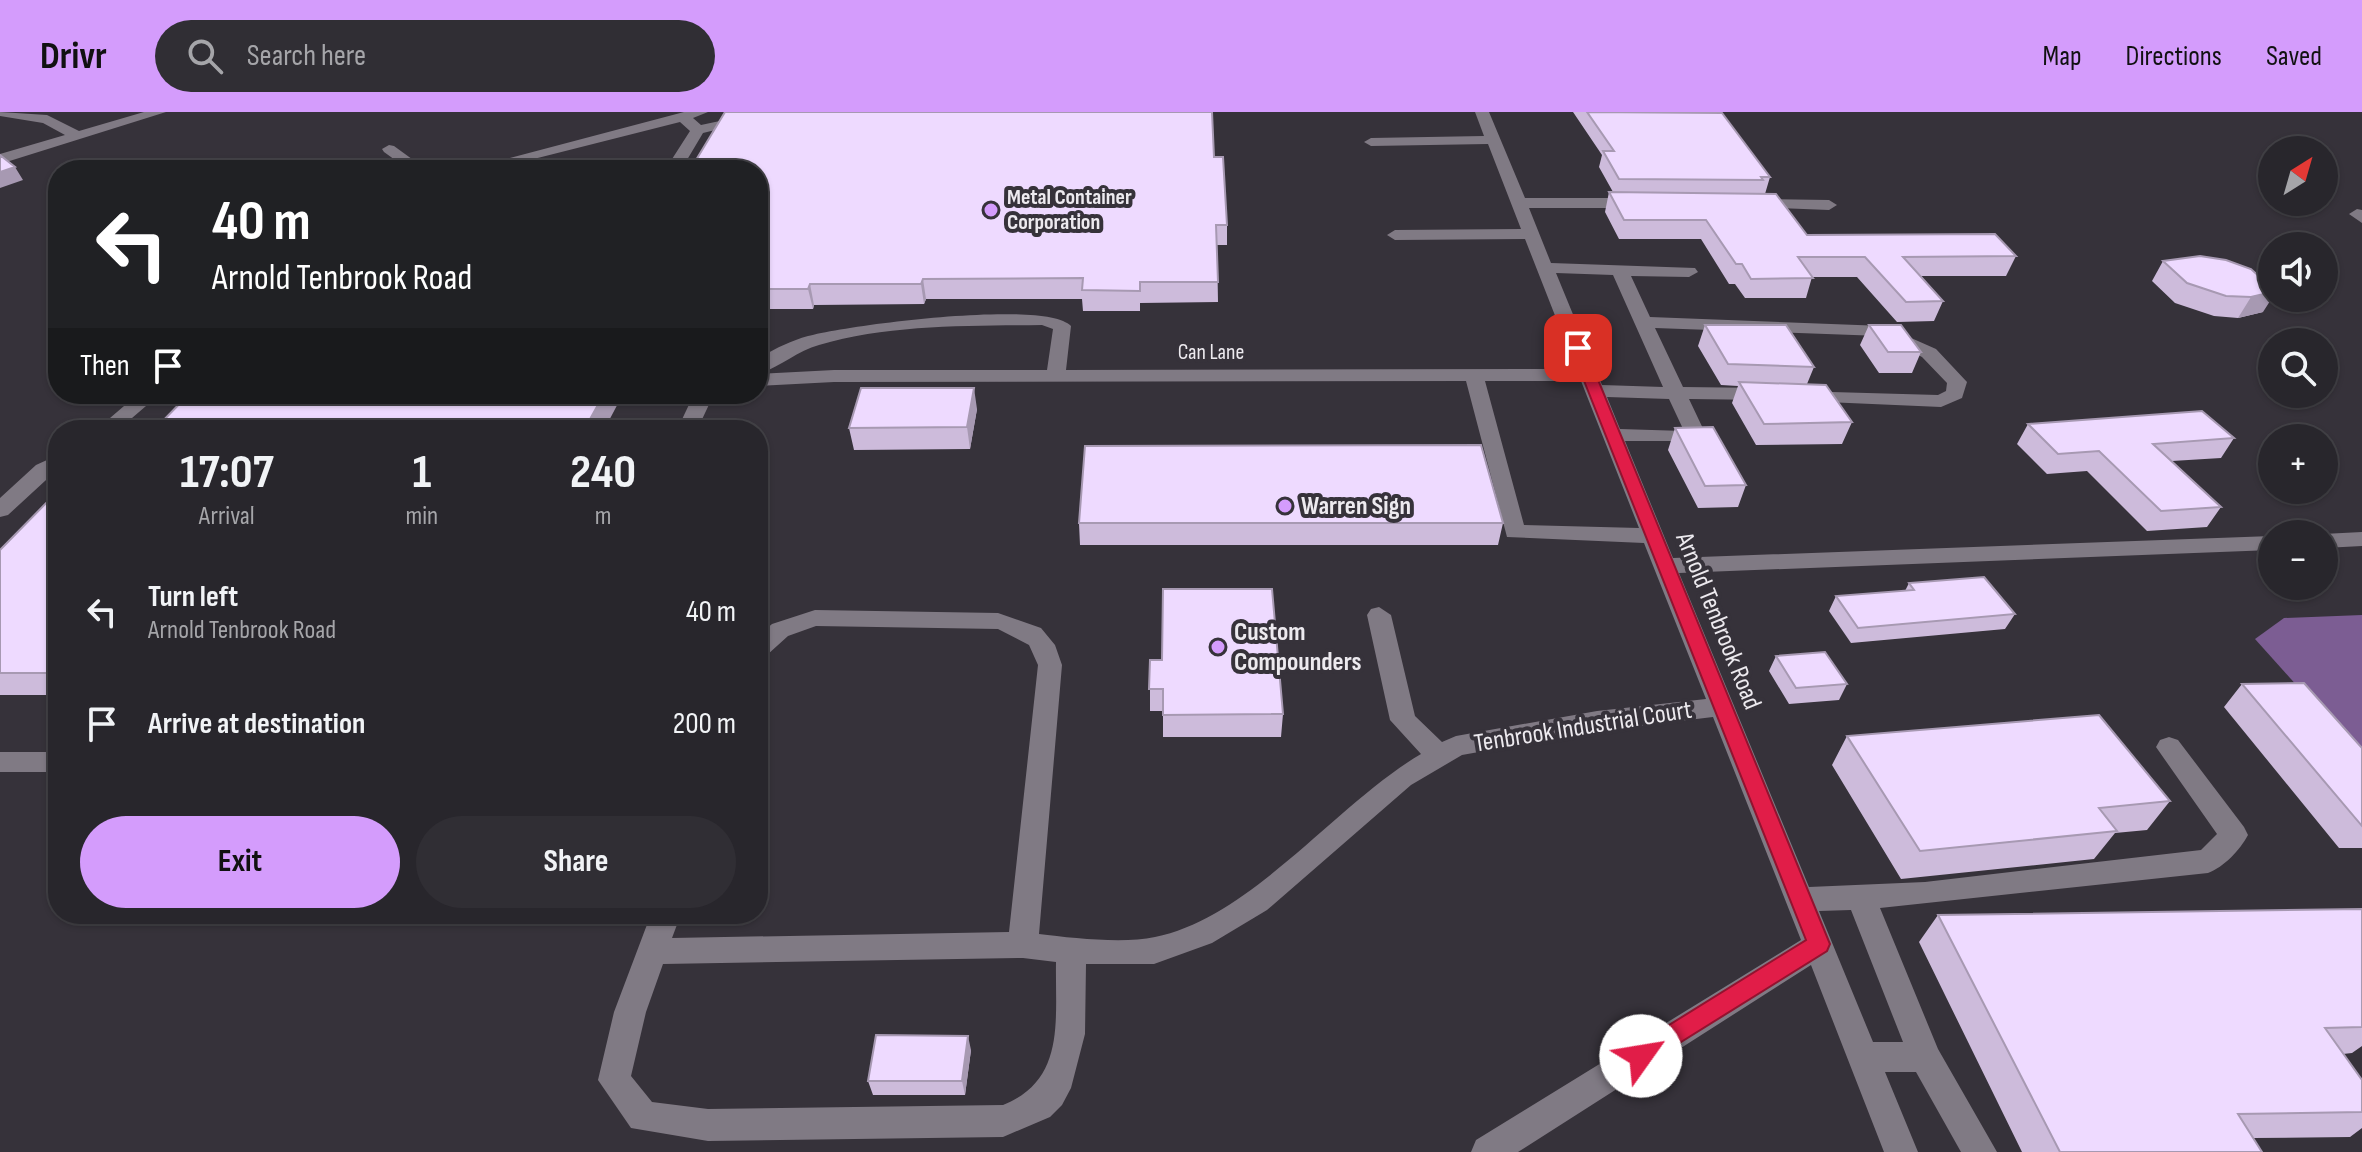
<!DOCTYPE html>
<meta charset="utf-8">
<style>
:root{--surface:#28262c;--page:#302e34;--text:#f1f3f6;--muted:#a5a5a9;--line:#444348;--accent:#d49cfc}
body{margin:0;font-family:"Sofia Sans Condensed",sans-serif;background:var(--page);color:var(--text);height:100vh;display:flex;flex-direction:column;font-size:30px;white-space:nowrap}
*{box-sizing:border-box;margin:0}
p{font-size:26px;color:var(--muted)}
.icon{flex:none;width:44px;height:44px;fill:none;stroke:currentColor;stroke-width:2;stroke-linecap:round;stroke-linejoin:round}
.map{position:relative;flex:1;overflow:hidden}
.side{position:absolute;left:48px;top:308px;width:720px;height:504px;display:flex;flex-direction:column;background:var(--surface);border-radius:32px;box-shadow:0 2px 6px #0004,0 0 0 2px var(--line)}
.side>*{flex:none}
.hud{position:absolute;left:48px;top:48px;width:720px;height:244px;border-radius:32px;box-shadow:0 2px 6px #0004,0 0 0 2px var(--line);background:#202124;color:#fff;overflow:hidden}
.needle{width:52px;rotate:37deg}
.buttons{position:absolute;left:2258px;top:24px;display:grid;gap:16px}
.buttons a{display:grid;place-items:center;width:80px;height:80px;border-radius:50%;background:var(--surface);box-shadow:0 2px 6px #0004,0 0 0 2px var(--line);font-size:40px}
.pin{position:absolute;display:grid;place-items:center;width:68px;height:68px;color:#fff;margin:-34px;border-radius:16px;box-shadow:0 4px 12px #0006}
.me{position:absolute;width:88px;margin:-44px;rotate:58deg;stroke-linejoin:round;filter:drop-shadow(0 0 6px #0008)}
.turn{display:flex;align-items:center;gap:28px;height:168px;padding:0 32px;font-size:36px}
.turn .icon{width:104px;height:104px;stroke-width:2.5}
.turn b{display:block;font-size:56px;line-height:68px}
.then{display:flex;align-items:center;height:76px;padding:0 32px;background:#0003;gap:16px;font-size:30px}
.eta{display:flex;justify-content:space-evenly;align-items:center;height:136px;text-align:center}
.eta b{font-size:48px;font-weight:700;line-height:56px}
.cta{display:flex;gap:16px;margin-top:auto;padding:16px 32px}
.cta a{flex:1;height:92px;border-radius:48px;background:var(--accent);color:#111;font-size:32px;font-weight:700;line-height:92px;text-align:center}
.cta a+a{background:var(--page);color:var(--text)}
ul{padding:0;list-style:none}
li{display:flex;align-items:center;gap:24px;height:112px;padding:0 32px}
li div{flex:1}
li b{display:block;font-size:30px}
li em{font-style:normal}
header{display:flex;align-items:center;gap:48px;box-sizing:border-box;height:112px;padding:0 40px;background:var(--accent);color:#111}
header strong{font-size:38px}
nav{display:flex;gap:44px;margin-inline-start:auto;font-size:28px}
.search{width:560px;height:72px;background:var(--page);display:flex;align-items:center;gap:20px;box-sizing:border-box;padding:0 28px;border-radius:44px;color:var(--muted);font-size:30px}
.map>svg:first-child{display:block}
</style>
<header>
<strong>Drivr</strong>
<div class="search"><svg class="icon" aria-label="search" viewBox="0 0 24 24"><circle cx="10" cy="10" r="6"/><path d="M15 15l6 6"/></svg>Search here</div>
<nav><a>Map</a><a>Directions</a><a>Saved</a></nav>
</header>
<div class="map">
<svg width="2362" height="1040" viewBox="0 0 2362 1040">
<rect width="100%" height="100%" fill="#36323a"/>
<!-- forest -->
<path fill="#7c5d93" d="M2362 503V646L2255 527 2284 506Z"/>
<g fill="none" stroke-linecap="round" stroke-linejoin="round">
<!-- minor -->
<path fill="#807a84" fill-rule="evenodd" d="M0 0 47 3 79 19 144 0H166L0 52V42L65 23 43 11 0 4Z
M684 0H708L693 6 701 13 762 0H789L703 21 681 58H665L690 19 680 10 490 58H464Z
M1475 0H1489L1525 86H1637L1645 91 1637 96H1529L1551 151 1695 156 1698 160 1689 165 1631 164 1650 205 1884 214 1936 237 1967 270 1962 286 1941 295 1803 289 1796 287 1793 283 1796 279 1938 283 1946 279 1947 271 1922 245 1881 224 1655 216 1683 275 1766 276 1776 282 1766 288 1689 287 1707 325 1704 329H1625L1673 446 2272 424V438L1679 461 1809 775 1925 770 2201 738 2217 722 2156 635 2160 628 2169 625 2178 628 2244 715 2248 723C2240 738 2224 755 2208 761L1880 796 1938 937 1997 1040H1961L1916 960H1885L1918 1040H1884L1811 853 1518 1040H1471L1476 1028 1801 828 1713 605 1597 619 1462 643 1411 673 1267 798 1212 831 1154 852H1086L1085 922 1071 976 1062 993 1050 1005 1003 1025 708 1029 631 1016 598 968 614 900 651 802H681L672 826 1009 820 1038 553 1029 533 998 517 816 514 788 524 767 543 758 546V524L772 512 815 498 998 501 1041 516 1055 533 1062 553 1039 822C1072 826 1123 832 1155 825 1252 805 1336 692 1421 642L1390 608 1367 503 1371 497 1379 495 1391 503 1415 604 1442 630 1456 624 1597 599 1706 587 1644 431 1507 425 1466 269 834 270 758 274V262L834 258H1047L1053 217 1042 213C969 214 890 212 819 233 797 239 777 257 758 262V247C774 237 790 229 808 224 848 213 1045 187 1071 214L1066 258 1576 257 1525 127 1395 128 1387 123 1395 118 1521 117 1488 32 1371 34 1364 30 1371 26 1484 24ZM1556 161 1613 163 1663 275 1602 273ZM1485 269H1581L1639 416 1524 413ZM1607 285 1669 287 1684 319 1620 317ZM1851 798 1903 930H1873L1819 799ZM1023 846 1056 850C1055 908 1066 968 1003 993L708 997 652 990 631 964 646 900 663 852Z
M389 33 394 34 427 58H409L384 40 382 37Z
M1754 87 1829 88 1837 93 1829 98 1748 95 1746 92Z
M2357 97 2362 98V111L2349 102Z
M138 282H160L118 318H96Z
M694 282H714L697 318H677Z
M58 343V357L8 403 0 405V386L36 353Z
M2362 420V434L2324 436 2323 422Z
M0 640H58V660H0Z"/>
</g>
<!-- wall -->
<path fill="#cdbbdb" d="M1573 0H1681L1770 65 1765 82 1807 123 2016 144 2006 164H1921L1943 189 1934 209 1897 210 1857 165H1812L1806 186H1745L1735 172H1729L1701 127H1619L1605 100 1609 80H1613L1599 55 1602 43Z
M1214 45 1227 113V133H1217L1218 190 1140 191V199H1083L1082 187H926L924 192 814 193 813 197H758V58Z
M2226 148 2263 200 2238 206 2214 204 2175 191 2152 169 2163 149Z
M1705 213 1814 255 1807 272 1852 310 1842 332 1756 333 1732 291 1738 274 1721 273 1698 234Z
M1869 213 1921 240 1912 261H1879L1860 233Z
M977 297 970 337 854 338 849 316Z
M2028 312 2234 326 2221 346 2172 349 2221 395 2207 415 2147 419 2087 359 2047 362 2017 332Z
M1675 316 1746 373 1738 395 1698 396 1668 338Z
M58 379V583H0V438Z
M1079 411H1503L1498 433H1080Z
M1909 471 2015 502 2005 517 1851 531 1829 499 1836 484 1905 479Z
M1776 544 1847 572 1839 588 1789 592 1769 559Z
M1150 548 1283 602 1281 625H1163V599H1150Z
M2242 572 2362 636V736H2339L2224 595Z
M1847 624 2170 689 2147 718 2115 721 2094 747 1901 767 1832 653Z
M2362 797V934L2352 941 2343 942 2362 1000V1016L2350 1025 2253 1026 2262 1040H2022L1919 830 1938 803Z
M971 938 965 983H873L868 969Z"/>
<!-- shaded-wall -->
<path fill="#a799b2" d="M15 55 23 68 0 76V60Z
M923 167 926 187 924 192 921 172Z
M810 172 814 193 813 197 808 177Z
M2272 180V186L2263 200 2238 206 2251 185Z
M974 276 977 297 970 337 967 315Z
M604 282H623L604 318H584Z
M968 924 971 938 965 983 962 969Z"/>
<!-- building -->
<path fill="#eedaff" stroke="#a799b2" stroke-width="2" d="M725 0H1212L1214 45H1223L1227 113H1216L1218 170H1140V179L1082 178 1083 166 923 167 921 172H810L808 177H758V58H690Z
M1587 0 1722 1 1770 65H1761L1763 68 1619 67 1603 39H1614Z
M0 43 15 55 0 60Z
M1609 80 1776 82 1807 123 1995 122 2016 144 1903 145 1943 189 1906 190 1865 145H1798L1813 166 1751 167 1742 152H1736L1706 108H1624Z
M2200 144 2226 148 2251 157 2272 176V180L2251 185 2226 184 2187 171 2163 149Z
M1705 213H1786L1814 255 1728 252Z
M1869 213H1901L1921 240H1888Z
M1739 270 1826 273 1852 310 1764 312Z
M861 276H974L967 315 849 316Z
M189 282H604L584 318H154Z
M2202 299 2234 326 2153 332 2221 395 2161 399 2099 339 2058 342 2028 312Z
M1713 315 1746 373 1705 374 1675 316Z
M1481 333 1503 411H1079L1085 334Z
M58 379V561H0V438Z
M1984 465 2015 502 1858 516 1836 484 1914 478 1909 471Z
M1163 477H1272L1283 602 1163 603V577H1149L1150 548H1162Z
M1825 540 1847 572 1796 576 1776 544Z
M2304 571 2362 636V714L2242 572Z
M2099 603 2170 689 2099 696 2117 719 1920 739 1847 624Z
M2362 797V915L2325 916 2362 968V1000L2238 1002 2262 1040H2060L1938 803Z
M876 923 968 924 962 969H868Z"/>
<!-- route -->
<path fill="#e11d48" stroke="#92132f" stroke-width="2" d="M1578 232 1585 236 1830 832 1827 839 1641 955 1632 952 1629 944 1632 936 1806 828 1571 236Z"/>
<!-- markers -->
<g fill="#d49cfc" stroke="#36323a" stroke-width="3">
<circle cx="991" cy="98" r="8"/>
<circle cx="1285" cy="394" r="8"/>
<circle cx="1218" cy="535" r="8"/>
</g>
<g text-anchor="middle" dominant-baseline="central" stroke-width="8" stroke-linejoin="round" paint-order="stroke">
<!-- far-poi labels -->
<g font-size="22" font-weight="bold" fill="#edeaef" stroke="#36323a" text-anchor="start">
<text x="1007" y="85">Metal Container<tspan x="1007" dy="25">Corporation</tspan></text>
</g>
<!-- far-street labels -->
<g font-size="22" fill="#edeaef" stroke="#36323a">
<text x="1211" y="240">Can Lane</text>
</g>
<!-- poi labels -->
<g font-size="26" font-weight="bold" fill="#edeaef" stroke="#36323a" text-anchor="start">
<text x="1301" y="394">Warren Sign</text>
<text x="1234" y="520">Custom<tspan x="1234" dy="30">Compounders</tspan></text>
</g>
<!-- street labels -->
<g font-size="26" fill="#edeaef" stroke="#36323a">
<text transform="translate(1718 509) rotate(68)">Arnold Tenbrook Road</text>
<text transform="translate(1583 615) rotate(-9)">Tenbrook Industrial Court</text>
</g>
</g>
</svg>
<div class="buttons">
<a><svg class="needle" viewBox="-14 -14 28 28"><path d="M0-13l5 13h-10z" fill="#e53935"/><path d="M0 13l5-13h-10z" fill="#a5a5a9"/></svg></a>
<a><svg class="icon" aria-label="sound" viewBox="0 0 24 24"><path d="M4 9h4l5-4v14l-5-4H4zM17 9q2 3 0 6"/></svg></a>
<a><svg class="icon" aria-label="search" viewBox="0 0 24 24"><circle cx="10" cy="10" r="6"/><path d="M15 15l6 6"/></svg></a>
<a>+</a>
<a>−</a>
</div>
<div class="pin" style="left:1578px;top:236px;background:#d93025"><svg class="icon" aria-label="arrive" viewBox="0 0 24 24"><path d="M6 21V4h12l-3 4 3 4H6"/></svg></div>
<svg class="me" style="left:1641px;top:944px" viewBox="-20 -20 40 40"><circle r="19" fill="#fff"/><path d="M0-13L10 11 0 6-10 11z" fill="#e11d48"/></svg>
<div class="hud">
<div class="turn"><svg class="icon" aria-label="left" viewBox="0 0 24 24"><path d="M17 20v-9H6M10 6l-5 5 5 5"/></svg><div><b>40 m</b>Arnold Tenbrook Road</div></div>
<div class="then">Then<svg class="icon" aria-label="arrive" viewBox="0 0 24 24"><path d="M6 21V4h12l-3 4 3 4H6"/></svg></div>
</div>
<section class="side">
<div class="eta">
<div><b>17:07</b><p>Arrival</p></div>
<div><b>1</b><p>min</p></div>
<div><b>240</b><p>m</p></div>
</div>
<ul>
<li><svg class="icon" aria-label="left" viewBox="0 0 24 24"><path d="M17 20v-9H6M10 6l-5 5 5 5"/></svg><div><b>Turn left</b><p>Arnold Tenbrook Road</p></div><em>40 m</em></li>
<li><svg class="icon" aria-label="arrive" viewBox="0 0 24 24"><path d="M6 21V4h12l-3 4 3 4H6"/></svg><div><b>Arrive at destination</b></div><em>200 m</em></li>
</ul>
<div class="cta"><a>Exit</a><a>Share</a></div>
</section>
</div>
